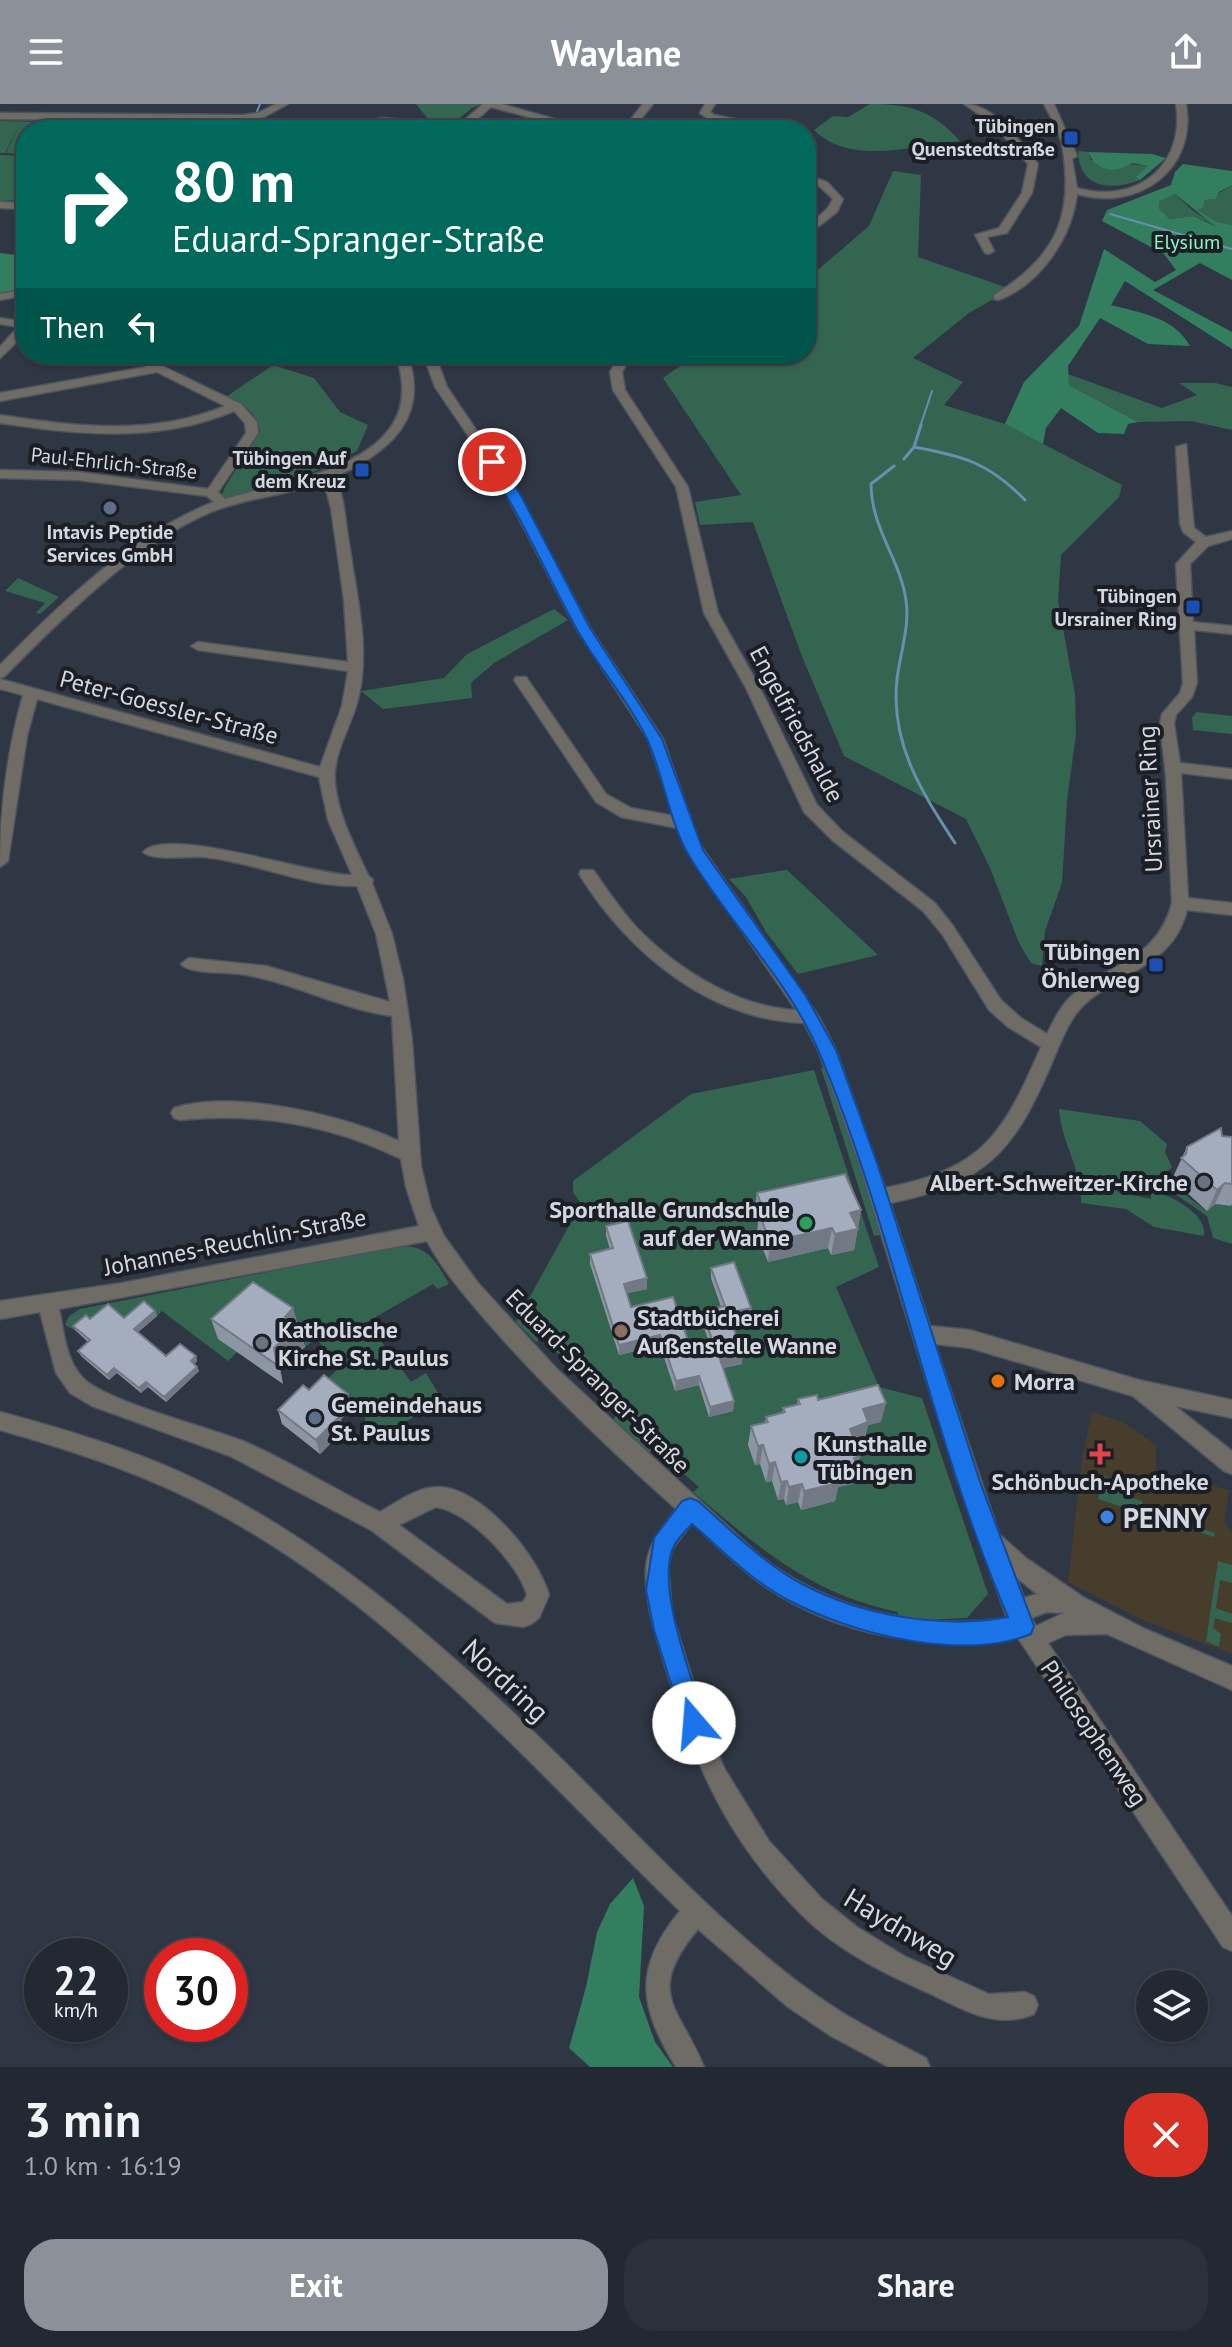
<!DOCTYPE html>
<meta charset="utf-8">
<style>
:root{--surface:#232933;--page:#2b313b;--text:#f1f3f6;--muted:#a3a6ac;--line:#40454e;--accent:#8c9099}
body{margin:0;font-family:"PT Sans",sans-serif;background:var(--page);color:var(--text);height:100vh;display:flex;flex-direction:column;font-size:30px;white-space:nowrap}
*{box-sizing:border-box;margin:0}
p{font-size:26px;color:var(--muted)}
.icon{flex:none;width:44px;height:44px;fill:none;stroke:currentColor;stroke-width:2;stroke-linecap:round;stroke-linejoin:round}
.map{position:relative;height:1963px;overflow:hidden}
.panel{display:flex;flex-direction:column;background:var(--surface);flex:1}
.panel>*{flex:none}
.top-card{position:absolute;left:16px;top:16px;width:800px;height:244px;border-radius:32px;box-shadow:0 2px 6px #0004,0 0 0 2px var(--line);background:#00695c;color:#fff;overflow:hidden}
.fabs{position:absolute;left:1136px;top:1866px;display:grid;gap:16px}
.fabs a{display:grid;place-items:center;width:72px;height:72px;border-radius:50%;background:var(--surface);box-shadow:0 2px 6px #0004,0 0 0 2px var(--line);font-size:40px}
.speed{position:absolute;left:24px;top:1834px;display:flex;gap:16px;font-size:40px;font-weight:700;text-align:center}
.speed>*{display:grid;place-content:center;width:104px;height:104px;border-radius:50%;background:var(--surface);box-shadow:0 2px 6px #0004,0 0 0 2px var(--line);line-height:1}
.speed small{font-size:20px;font-weight:400}
.speed .limit{border:12px solid #d22;background:#fff;color:#111}
.pin{position:absolute;display:grid;place-items:center;width:68px;height:68px;color:#fff;margin:-34px;border:4px solid #fff;border-radius:50%;box-shadow:0 2px 8px #0007}
.me{position:absolute;width:88px;margin:-44px;rotate:342deg;stroke-linejoin:round;filter:drop-shadow(0 0 6px #0008)}
.turn{display:flex;align-items:center;gap:28px;height:168px;padding:0 24px;font-size:36px}
.turn .icon{width:104px;height:104px;stroke-width:2.5}
.turn b{display:block;font-size:56px;line-height:68px}
.then{display:flex;align-items:center;height:76px;padding:0 24px;background:#0003;gap:16px;font-size:30px}
.round{display:grid;place-items:center;flex:none;width:84px;height:84px;border-radius:32px;background:var(--page)}
.summary{display:flex;align-items:center;justify-content:space-between;height:136px;padding:0 24px}
h1{font-size:48px;font-weight:700;line-height:60px}
.button{display:flex;gap:16px;margin-top:auto;padding:16px 24px}
.button a{flex:1;height:92px;border-radius:32px;background:var(--accent);color:#fff;font-size:32px;font-weight:700;line-height:92px;text-align:center}
.button a+a{background:var(--page);color:var(--text)}
header{display:flex;justify-content:space-between;align-items:center;height:104px;padding:0 24px;background:var(--accent);color:#fff;font-size:36px;font-weight:700}
.map>svg:first-child{display:block}
</style>
<header><svg class="icon" aria-label="menu" viewBox="0 0 24 24"><path d="M4 6h16M4 12h16M4 18h16"/></svg>Waylane<svg class="icon" aria-label="share" viewBox="0 0 24 24"><path d="M12 15V3M7 8l5-5 5 5M5 13v7h14v-7"/></svg></header>
<div class="map">
<svg width="1232" height="1963" viewBox="0 0 1232 1963">
<rect width="100%" height="100%" fill="#2f3744"/>
<!-- commercial -->
<path fill="#473d2d" d="M1092 1308 1123 1318 1156 1341V1366L1229 1386 1224 1419 1232 1427V1550L1140 1515 1068 1478 1082 1356Z"/>
<!-- green -->
<path fill="#346550" d="M416 0H483L472 4 456 17 429 16Z
M870 0C910 0 932 6 960 37 913 42 850 62 814 26L833 12 848 13Z
M0 17 81 19 77 26H26V51L6 49 19 22 5 49H0Z
M1078 47 1088 48 1091 56 1149 62 1137 73 1140 76C1112 87 1079 85 1078 47Z
M0 51 26 52V91L20 96 0 97Z
M893 67 921 71 918 153 1011 185 969 209 913 254 963 278 944 301 1005 320 1122 381 1119 393 1061 451 1058 497 1075 590 1076 630 1067 697 1062 779 1045 827 1042 862 1031 859 1019 839 990 764 966 715 844 652 801 550 753 418 700 421 695 398 741 391 663 274 697 250H806V176L869 122Z
M1232 81V121L1217 118 1196 106 1205 96 1216 95 1219 89Z
M1175 90 1192 106 1217 122 1193 112 1170 115 1159 105V98Z
M273 261 314 274 340 308 368 321 357 347C313 370 269 386 220 398L225 383 260 328C257 307 244 301 226 293Z
M1068 270 1162 304 1197 291 1179 279H1215L1232 283V326L1191 317 1138 318 1069 281Z
M18 474 59 493 40 510 36 509 45 499 5 487Z
M554 505 568 516 494 559 471 579 472 594 383 605 361 587 444 574 467 550Z
M1196 608 1232 612V630L1193 626 1192 614Z
M786 766H787L878 851 798 870 766 828 746 793 729 775Z
M827 963 881 1131 874 1132 821 964Z
M814 966 879 1163 836 1183 879 1283 922 1294 988 1490 967 1514 898 1517V1508C812 1491 758 1443 693 1388L699 1383 655 1344 649 1349 613 1316 617 1309 542 1234 536 1238 516 1218 581 1100 573 1088V1077L691 990Z
M1059 1005 1140 1017 1167 1040 1165 1048 1172 1063 1160 1075 1138 1069 1137 1075 1121 1071 1117 1088 1151 1095V1088C1169 1089 1208 1110 1204 1132L1154 1123 1126 1105 1081 1099C1082 1065 1061 1038 1059 1005Z
M1172 1075 1184 1090 1207 1107 1215 1100 1230 1102 1232 1092V1140L1213 1134 1207 1112 1168 1085 1167 1078Z
M399 1142C428 1141 436 1157 449 1180L438 1185 433 1180 367 1218 411 1278 426 1269 441 1294 376 1338 365 1328V1313L349 1307 351 1304 307 1295 342 1261 316 1235 305 1243 219 1235 237 1248 228 1257 162 1207 157 1212 146 1202 126 1219 76 1227 65 1221 69 1212 80 1205Z
M1103 1372 1128 1380 1126 1392 1142 1397 1145 1406 1215 1429 1214 1433 1098 1395Z
M1218 1457 1232 1461V1479L1220 1476 1216 1504 1232 1510V1519L1215 1514 1213 1524 1221 1530 1219 1543 1206 1537Z"/>
<!-- forest -->
<path fill="#327e5f" fill-rule="evenodd" d="M1088 48 1152 50 1166 54 1140 76 1136 73 1148 62 1132 59C1116 70 1096 68 1088 48Z
M1183 60 1232 67V81L1219 88 1216 95 1205 96 1202 104 1197 106 1217 118 1232 121V176L1200 159 1153 186 1232 228V245L1125 177 1111 201C1141 209 1174 213 1190 242L1148 240 1100 214 1068 262 1069 281 1138 318 1128 320 1124 330 1098 329 1061 304 1046 324 1043 340 1005 320 1024 278 1079 222 1104 145 1155 178 1176 166 1164 150 1102 117 1107 106 1171 81 1175 68ZM1175 90 1215 122 1193 112 1170 115 1159 105V98Z
M0 149 26 152V186L0 190Z
M633 1774 644 1802 639 1893 655 1938 673 1963H590L569 1944 586 1883 597 1828 610 1800Z"/>
<g fill="none" stroke-linecap="round" stroke-linejoin="round">
<!-- stream-far1 -->
<path stroke="#668fb0" stroke-width="2" d="M256 10 260 0
M1110 110 1232 145
M920 323 932 287"/>
<!-- stream -->
<path stroke="#668fb0" stroke-width="3" d="M914 343C964 352 989 359 1025 396
M904 355 914 343 921 321
M894 362 871 380C871 424 900 455 906 496 910 523 900 549 897 575 890 639 921 687 955 739"/>
<!-- minor casing -->
<g stroke="#4d5460" stroke-width="3">
<path id="minor" d="M276 0H288L264 13 243 17 0 15V9L243 11 258 9Z
M483 0H502L593 26H577L491 3 465 26 382 20 356 26H339L382 14 459 21Z
M643 0H653L634 23 617 26 628 19Z
M705 0H715L710 8 714 11 772 22 767 25 708 15 700 9Z
M964 0C995 0 1020 38 1038 60L1032 89 1007 129 987 133 994 147 989 150 985 149 975 131 999 124 1022 89 1028 60 992 19Z
M1044 0H1054L1077 52 1072 55 1077 84C1136 101 1186 62 1176 0H1186C1197 65 1139 108 1077 90 1072 133 1040 181 998 196L994 195V191C1058 152 1074 110 1062 40 1059 27 1050 12 1044 0Z
M806 71 827 78 843 95 837 108 806 132V124L828 104 833 95 819 82 806 77Z
M0 98 26 99V105L0 104Z
M26 185V191L0 196V190Z
M0 214 26 218V229L0 254V243L18 223 0 220Z
M122 250H137L241 300 257 318 258 329 218 388 225 395C295 374 436 358 395 250H407C431 313 389 349 335 373 345 394 345 417 349 439 356 489 370 541 359 591 353 621 332 648 335 679 338 711 355 743 368 771L373 776 372 779 392 830 403 875 412 936 421 1062 431 1104 444 1132 478 1179 556 1264 759 1451C827 1505 921 1527 1007 1514L958 1378 859 1059 818 946 804 919C708 916 627 847 579 770L581 766H593C608 786 621 807 638 825 677 865 739 904 796 906L685 744 677 724 621 713 596 698 514 576 516 573H526L606 690 631 704 674 712 648 635 576 524 501 380 435 283 423 250H435L447 283 513 380 590 524 663 635 699 739 819 913 836 946 885 1084C984 1065 1003 1030 1041 943L1008 923 989 906 942 830 923 807 832 736 804 708 746 584 704 509 676 383 613 286 610 268 620 250H632L622 268 625 286 688 383 718 509 760 584 817 701 843 728 935 799 953 822 1001 896 1021 914 1047 930C1054 916 1062 899 1075 889 1113 857 1157 856 1172 799L1166 672 1160 620 1162 610 1180 589 1183 579 1176 460 1196 438 1183 428 1180 420 1176 343 1186 340 1194 424 1206 433 1232 427V435L1208 442 1190 460 1193 518 1232 522V530L1194 526 1197 579 1192 593 1176 611 1174 620 1180 659 1232 665V675L1181 669 1188 794 1232 799V811L1187 806C1173 861 1125 866 1087 898 1069 913 1060 940 1051 961 1014 1048 985 1080 890 1099L930 1222 970 1226 1139 1276 1232 1296V1314L1175 1302 1232 1347V1370L1224 1367 1133 1292 970 1244 935 1240 999 1430 1026 1454 1083 1493 1145 1525 1232 1562V1586L1107 1530 1066 1531 1048 1539 1232 1812V1847L1223 1843 1018 1534C933 1548 838 1532 766 1483 739 1464 716 1441 692 1419L672 1445 668 1463 672 1510 706 1619 724 1664 769 1737 822 1795 857 1823 904 1852 989 1890 1025 1888 1034 1892 1038 1901 1034 1910C997 1926 964 1906 931 1890 885 1870 838 1847 802 1811 725 1733 695 1662 664 1558 655 1528 644 1495 646 1463 648 1439 663 1423 676 1405 614 1349 553 1292 497 1229 472 1200 445 1171 427 1137L59 1205C64 1228 66 1257 83 1274 105 1297 207 1323 243 1337 289 1357 334 1385 380 1408 396 1399 417 1383 437 1383 481 1382 538 1452 549 1491L539 1514 531 1520 523 1523 495 1519 371 1426 230 1352 92 1302 70 1289 56 1269 40 1208 0 1215V1197L122 1179 419 1122 406 1083 401 1055C332 1021 257 1008 180 1016L174 1014 171 1009 174 1004C233 985 344 1011 399 1037L392 912C340 905 293 878 240 870 226 868 188 870 181 860L189 854 266 862 390 898 376 830 357 782C303 783 256 758 203 753 189 752 151 757 143 748 168 721 310 771 352 771L328 716 319 673 37 595 27 632 8 757 0 763C0 703 7 648 23 591L0 585V575L320 663 342 602 348 567 198 546 191 542 198 538 348 558 344 496 331 404 324 378C288 391 248 393 211 408 138 438 60 516 5 572L0 574V561C61 499 132 430 214 398L207 392 78 376 0 374V366L78 368 208 385 246 329 245 319 234 307C158 339 79 331 0 319V311C76 323 153 332 225 302L157 268 0 297V289L146 263ZM436 1403C469 1408 518 1459 527 1491L523 1498 507 1500 399 1421ZM1016 1473 1037 1490 1024 1494ZM1047 1508 1064 1509 1036 1522 1031 1514Z
M0 1308C60 1324 121 1342 178 1367 316 1430 433 1531 542 1636 628 1719 709 1812 806 1884 843 1912 885 1933 926 1954L930 1963H889L831 1932 788 1903 698 1825C644 1890 679 1902 704 1963H676C639 1903 633 1864 680 1807 535 1667 400 1509 221 1411 151 1372 77 1348 0 1326Z"/>
</g>
<!-- minor -->
<use href="#minor" fill="#6f6c65" fill-rule="evenodd"/>
</g>
<!-- wall -->
<path fill="#8c95a3" d="M1232 1033V1100L1231 1102 1215 1100 1207 1107 1172 1075 1187 1043Z
M757 1089 861 1106 854 1146 831 1151 828 1144 768 1158 757 1130 758 1119 754 1110Z
M606 1122 647 1174V1185L627 1189 631 1203 694 1254 713 1250 702 1218V1207L721 1203 711 1174V1164L751 1204 750 1214 732 1218 742 1260 723 1264 734 1297 733 1307 709 1313 699 1281 675 1287 660 1241 619 1251 590 1160V1150L610 1145 606 1132Z
M155 1207 157 1212 138 1228 166 1252H196L197 1257 194 1260 197 1263 199 1267 166 1298 148 1283 141 1289 117 1269 109 1276 81 1252 78 1247 88 1238 76 1227 73 1222 90 1215 124 1214Z
M211 1215 298 1222 305 1243 280 1264 283 1280 218 1235Z
M309 1286 352 1304 341 1315 344 1326 320 1350 282 1320 278 1306Z
M798 1295 818 1296 881 1318 868 1321 864 1337 856 1340 860 1352 853 1380 838 1383 835 1397 801 1406 798 1398 786 1401 784 1395 778 1396 772 1377 766 1378 760 1360 755 1361 748 1341 751 1322 765 1318 766 1313 782 1309 783 1304 797 1301Z"/>
<!-- shaded-wall -->
<path fill="#727984" d="M1225 1079 1215 1100 1207 1107 1217 1086Z
M861 1106 854 1146 831 1151 835 1130 850 1109Z
M832 1124 828 1144 768 1158 770 1138Z
M647 1174V1185L624 1190V1180Z
M293 1204 305 1243 280 1264 283 1280 274 1244 285 1213Z
M751 1204 750 1214 727 1219 728 1209Z
M155 1207 157 1212 136 1230 134 1225Z
M660 1231V1241L619 1251V1241Z
M743 1250 742 1260 719 1265 720 1255Z
M196 1252 197 1257 192 1262 191 1257Z
M197 1263 199 1267 166 1298 164 1293Z
M114 1264 117 1269 109 1276 107 1271Z
M699 1272V1281L675 1287 676 1277Z
M146 1278 148 1283 141 1289 139 1284Z
M348 1290 352 1304 341 1315 344 1326 320 1350 316 1336 332 1306Z
M734 1297 733 1307 709 1313 710 1303Z
M886 1299 881 1318 868 1321 864 1337 846 1344 850 1325 863 1305Z
M763 1341 760 1360 755 1361 758 1342Z
M860 1352 853 1380 838 1383 835 1397 801 1406 804 1387 854 1354Z
M775 1358 772 1377 766 1378 769 1360Z
M787 1377 784 1395 778 1396 781 1378Z
M802 1380 798 1398 786 1401 789 1383Z"/>
<!-- building -->
<path fill="#a3adbd" stroke="#727984" stroke-width="2" d="M1221 1024 1222 1032 1232 1033V1080L1225 1079 1217 1086 1181 1054 1186 1050 1187 1043Z
M845 1070 861 1106 850 1109 858 1125 835 1130 832 1124 770 1138 759 1109 764 1108 757 1089Z
M628 1117 647 1174 624 1180 631 1203 673 1193 694 1254 717 1249 702 1207 725 1202 711 1164 734 1158 751 1204 728 1209 743 1250 720 1255 734 1297 710 1303 699 1272 676 1277 660 1231 619 1241 590 1150 613 1144 606 1122Z
M253 1178 293 1204 285 1213 299 1223 274 1244 277 1261 211 1215Z
M144 1197 155 1207 134 1225 166 1252 180 1240 196 1252 191 1257 197 1263 164 1293 146 1278 139 1284 114 1264 107 1271 78 1247 90 1236 73 1222 86 1211 90 1215 108 1200 124 1214Z
M324 1271 348 1290 332 1306 340 1312 316 1336 278 1306 303 1281 309 1286Z
M878 1281 886 1299 863 1305 868 1318 850 1325 860 1352 854 1354 857 1361 835 1366 839 1379 804 1387 802 1380 789 1383 787 1377 781 1378 775 1358 769 1360 763 1341 758 1342 751 1322 768 1318 766 1313 785 1308 783 1304 800 1300 798 1295 817 1291 818 1296Z"/>
<!-- route -->
<path fill="#1a73e8" stroke="#114b97" stroke-width="2" d="M488 356H497L520 390 590 524 662 635 703 746 806 892 836 946 877 1059 980 1378 1034 1522 1031 1530C962 1558 852 1530 788 1496 752 1477 722 1446 692 1420 686 1427 676 1436 673 1444 656 1484 693 1578 706 1619L703 1627 694 1631 686 1627 654 1526 646 1486 654 1434 682 1397 690 1394 698 1397C731 1426 764 1460 804 1481 864 1512 942 1525 1008 1513 929 1330 896 1131 819 948 788 875 728 818 688 750 668 714 664 672 647 635 628 595 596 561 575 522 545 467 520 410 486 358Z"/>
<!-- markers -->
<g fill="#1a4fb4" stroke="#1b1e24" stroke-width="3">
<rect x="1063" y="26" width="16" height="16" rx="4"/>
<rect x="354" y="358" width="16" height="16" rx="4"/>
<rect x="1185" y="495" width="16" height="16" rx="4"/>
<rect x="1148" y="853" width="16" height="16" rx="4"/>
</g>
<g fill="#5c6f8a" stroke="#1b1e24" stroke-width="3">
<circle cx="110" cy="404" r="8"/>
<circle cx="315" cy="1314" r="8"/>
</g>
<g fill="#6b7280" stroke="#1b1e24" stroke-width="3">
<circle cx="1204" cy="1078" r="8"/>
<circle cx="262" cy="1239" r="8"/>
</g>
<circle fill="#2e9e5b" stroke="#1b1e24" stroke-width="3" cx="806" cy="1119" r="8"/>
<circle fill="#8d6e63" stroke="#1b1e24" stroke-width="3" cx="621" cy="1227" r="8"/>
<circle fill="#e8710a" stroke="#1b1e24" stroke-width="3" cx="998" cy="1277" r="8"/>
<path fill="#e0444e" stroke="#1b1e24" stroke-width="3" d="M1096 1338h8v8h8v8h-8v8h-8v-8h-8v-8h8z"/>
<circle fill="#0f9aa8" stroke="#1b1e24" stroke-width="3" cx="801" cy="1353" r="8"/>
<circle fill="#3f7fe0" stroke="#1b1e24" stroke-width="3" cx="1107" cy="1413" r="8"/>
<g text-anchor="middle" dominant-baseline="central" stroke-width="8" stroke-linejoin="round" paint-order="stroke">
<!-- far-poi labels -->
<g font-size="20" font-weight="bold" fill="#d3d8e0" stroke="#1b1e24" text-anchor="end">
<text x="1055" y="22">Tübingen<tspan x="1055" dy="23">Quenstedtstraße</tspan></text>
<text x="346" y="354">Tübingen Auf<tspan x="346" dy="23">dem Kreuz</tspan></text>
<text x="110" y="428" text-anchor="middle">Intavis Peptide<tspan x="110" dy="23">Services GmbH</tspan></text>
<text x="1177" y="492">Tübingen<tspan x="1177" dy="23">Ursrainer Ring</tspan></text>
</g>
<!-- far-park labels -->
<g font-size="20" fill="#8bf5c6" stroke="#1b1e24">
<text x="1187" y="138">Elysium</text>
</g>
<!-- far-street labels -->
<g font-size="20" fill="#d3d8e0" stroke="#1b1e24">
<text transform="translate(114 359) rotate(6)">Paul-Ehrlich-Straße</text>
</g>
<!-- street labels -->
<g font-size="24" fill="#d3d8e0" stroke="#1b1e24">
<text transform="translate(169 603) rotate(15)">Peter-Goessler-Straße</text>
<text transform="translate(797 620) rotate(62)">Engelfriedshalde</text>
<text transform="translate(1150 695) rotate(-93)">Ursrainer Ring</text>
<text transform="translate(235 1138) rotate(-11)">Johannes-Reuchlin-Straße</text>
<text transform="translate(598 1277) rotate(45)">Eduard-Spranger-Straße</text>
<text transform="translate(1094 1629) rotate(56)">Philosophenweg</text>
</g>
<!-- poi labels -->
<g font-size="24" font-weight="bold" fill="#d3d8e0" stroke="#1b1e24" text-anchor="start">
<text x="1140" y="847" text-anchor="end">Tübingen<tspan x="1140" dy="28">Öhlerweg</tspan></text>
<text x="1188" y="1078" text-anchor="end">Albert-Schweitzer-Kirche</text>
<text x="790" y="1105" text-anchor="end">Sporthalle Grundschule<tspan x="790" dy="28">auf der Wanne</tspan></text>
<text x="637" y="1213">Stadtbücherei<tspan x="637" dy="28">Außenstelle Wanne</tspan></text>
<text x="278" y="1225">Katholische<tspan x="278" dy="28">Kirche St. Paulus</tspan></text>
<text x="1014" y="1277">Morra</text>
<text x="331" y="1300">Gemeindehaus<tspan x="331" dy="28">St. Paulus</tspan></text>
<text x="817" y="1339">Kunsthalle<tspan x="817" dy="28">Tübingen</tspan></text>
<text x="1100" y="1377" text-anchor="middle">Schönbuch-Apotheke</text>
</g>
<!-- near-poi labels -->
<g font-size="28" font-weight="bold" fill="#d3d8e0" stroke="#1b1e24" text-anchor="start">
<text x="1123" y="1413">PENNY</text>
</g>
<!-- near-street labels -->
<g font-size="28" fill="#d3d8e0" stroke="#1b1e24">
<text transform="translate(506 1576) rotate(43)">Nordring</text>
<text transform="translate(901 1823) rotate(31)">Haydnweg</text>
</g>
</g>
</svg>
<div class="fabs">
<a><svg class="icon" aria-label="layers" viewBox="0 0 24 24"><path d="M12 4l9 5-9 5-9-5zM3 14l9 5 9-5"/></svg></a>
</div>
<div class="speed"><div>22<small>km/h</small></div><div class="limit">30</div></div>
<div class="pin" style="left:492px;top:358px;background:#d93025"><svg class="icon" aria-label="arrive" viewBox="0 0 24 24"><path d="M6 21V4h12l-3 4 3 4H6"/></svg></div>
<svg class="me" style="left:694px;top:1619px" viewBox="-20 -20 40 40"><circle r="19" fill="#fff"/><path d="M0-13L10 11 0 6-10 11z" fill="#1a73e8"/></svg>
<div class="top-card">
<div class="turn"><svg class="icon" aria-label="right" viewBox="0 0 24 24"><path d="M7 20v-9h11M14 6l5 5-5 5"/></svg><div><b>80 m</b>Eduard-Spranger-Straße</div></div>
<div class="then">Then<svg class="icon" aria-label="left" viewBox="0 0 24 24"><path d="M17 20v-9H6M10 6l-5 5 5 5"/></svg></div>
</div>
</div>
<section class="panel">
<div class="summary"><div><h1>3 min</h1><p>1.0 km · 16:19</p></div><a class="round" style="background:#d93025;color:#fff"><svg class="icon" aria-label="close" viewBox="0 0 24 24"><path d="M6 6l12 12M18 6L6 18"/></svg></a></div>
<div class="button"><a>Exit</a><a>Share</a></div>
</section>
